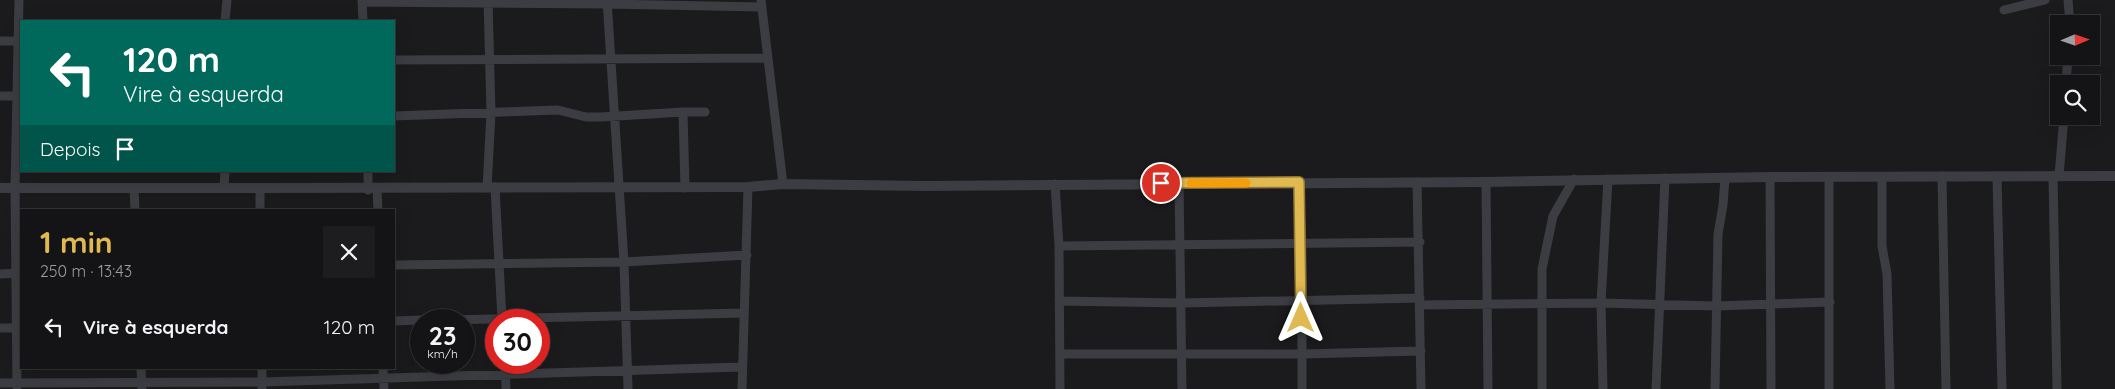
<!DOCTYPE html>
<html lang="pt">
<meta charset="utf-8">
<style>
:root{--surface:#141416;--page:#1d1d1f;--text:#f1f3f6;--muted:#9d9ea1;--line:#333335;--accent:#e0b950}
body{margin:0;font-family:Quicksand,sans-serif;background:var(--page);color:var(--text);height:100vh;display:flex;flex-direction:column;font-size:19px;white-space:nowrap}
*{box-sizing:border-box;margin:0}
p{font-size:16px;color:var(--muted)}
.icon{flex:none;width:28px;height:28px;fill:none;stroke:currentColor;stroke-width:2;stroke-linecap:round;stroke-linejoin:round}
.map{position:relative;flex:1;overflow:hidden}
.sheet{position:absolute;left:20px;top:209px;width:375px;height:160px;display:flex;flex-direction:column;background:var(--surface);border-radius:0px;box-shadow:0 5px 20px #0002,0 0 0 1px var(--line)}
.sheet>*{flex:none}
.banner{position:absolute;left:20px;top:20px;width:375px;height:152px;border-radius:0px;box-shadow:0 5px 20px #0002,0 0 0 1px var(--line);background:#00695c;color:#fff;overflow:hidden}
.needle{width:32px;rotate:88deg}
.tools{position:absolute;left:2050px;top:15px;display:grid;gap:10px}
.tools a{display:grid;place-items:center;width:50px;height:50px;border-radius:0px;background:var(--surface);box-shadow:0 5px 20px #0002,0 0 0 1px var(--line);font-size:25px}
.speed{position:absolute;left:410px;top:309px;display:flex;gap:10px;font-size:25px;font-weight:700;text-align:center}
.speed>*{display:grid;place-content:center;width:65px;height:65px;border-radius:50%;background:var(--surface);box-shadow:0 5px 20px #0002,0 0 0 1px var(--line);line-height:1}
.speed small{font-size:12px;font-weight:400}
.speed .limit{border:8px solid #d22;background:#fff;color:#111}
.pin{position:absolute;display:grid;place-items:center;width:42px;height:42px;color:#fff;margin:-21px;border:2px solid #fff;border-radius:50%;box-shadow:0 1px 5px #0007}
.me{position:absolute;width:55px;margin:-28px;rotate:0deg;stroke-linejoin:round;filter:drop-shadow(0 0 4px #0008)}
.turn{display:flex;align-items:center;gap:18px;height:105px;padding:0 20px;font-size:22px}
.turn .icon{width:65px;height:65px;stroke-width:2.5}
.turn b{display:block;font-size:35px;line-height:42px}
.then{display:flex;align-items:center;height:48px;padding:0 20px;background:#0003;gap:10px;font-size:19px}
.round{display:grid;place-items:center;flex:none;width:52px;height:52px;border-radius:0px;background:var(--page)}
.overview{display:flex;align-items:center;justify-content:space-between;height:85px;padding:0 20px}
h1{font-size:30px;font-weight:700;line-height:38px;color:var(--accent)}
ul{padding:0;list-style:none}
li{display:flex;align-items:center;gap:15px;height:65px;padding:0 20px}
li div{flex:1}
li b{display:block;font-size:19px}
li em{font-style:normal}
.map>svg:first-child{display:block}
</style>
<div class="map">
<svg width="2115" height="389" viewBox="0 0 2115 389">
<rect width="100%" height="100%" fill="#1b1b1d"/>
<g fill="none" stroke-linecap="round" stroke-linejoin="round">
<!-- minor -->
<path stroke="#3c3d42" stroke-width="9" d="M362 0 363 21
M607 0 624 262 628 389
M761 0 783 184
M2068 0 2070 24
M362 2 607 4 762 7
M2004 10 2045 0
M225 21 227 0
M0 41H21
M394 60 768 58
M2066 84 2068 56
M0 96H21
M683 112H705
M394 116 558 110 586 117H601L683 112 685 188
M368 171V190
M1942 176 1946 389
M1997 176 2002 389
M2053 176 2057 389
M2059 176 2064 116
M1770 177 1771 389
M1882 177V246L1887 274 1890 389
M1299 182 1302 244V389
M1417 182 1421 389
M1486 182 1488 389
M1179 183 1182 389
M1055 184 1059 246 1060 389
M224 187 225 171
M495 187 502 320
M487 188 491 113 488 0
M134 189 135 210
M377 189 378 210
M260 210V188
M1059 246 1420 242
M394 265 624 262 747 255
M0 274 21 273
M1059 301 1182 303 1420 298
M1420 305 1601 303 1716 306 1830 302
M450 320 744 313
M394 321 421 320
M0 328H20
M1060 354H1302L1421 351
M505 362 506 389
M141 368 142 389
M262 368V389
M383 368 384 389
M0 383 262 382 742 367
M17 387 15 188 19 0
M742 389 748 187
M1542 389V269L1553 216 1574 179
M1603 389 1601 303 1608 179
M1656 389 1665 178
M1715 389 1718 234 1723 205 1725 178
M1829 389V177"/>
<!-- tertiary -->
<path stroke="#3c3d42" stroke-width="10" d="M0 188C249 187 499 189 748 187L783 184 926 186 1486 182 1770 177 2115 176"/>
</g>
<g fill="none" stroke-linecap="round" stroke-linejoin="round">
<!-- route casing -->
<g stroke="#927834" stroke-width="12">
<path id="route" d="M1161 183 1299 182 1301 318"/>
</g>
<!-- route -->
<use href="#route" stroke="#e0b950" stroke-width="9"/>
<!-- slow -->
<path stroke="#f59e0b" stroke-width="9" d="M1191 183H1246"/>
</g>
</svg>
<div class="tools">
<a><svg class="needle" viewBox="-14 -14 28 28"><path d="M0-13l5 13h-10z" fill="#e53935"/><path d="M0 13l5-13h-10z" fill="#9d9ea1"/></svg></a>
<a><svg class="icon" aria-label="search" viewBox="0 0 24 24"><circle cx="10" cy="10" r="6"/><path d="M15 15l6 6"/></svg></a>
</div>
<div class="speed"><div>23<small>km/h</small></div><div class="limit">30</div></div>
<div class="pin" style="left:1161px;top:183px;background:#d93025"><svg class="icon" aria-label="arrive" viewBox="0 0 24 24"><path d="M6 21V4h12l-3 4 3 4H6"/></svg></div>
<svg class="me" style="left:1301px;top:318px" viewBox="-20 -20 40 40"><path d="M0-17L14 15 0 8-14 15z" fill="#e0b950" stroke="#fff" stroke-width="4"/></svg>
<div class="banner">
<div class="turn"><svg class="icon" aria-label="left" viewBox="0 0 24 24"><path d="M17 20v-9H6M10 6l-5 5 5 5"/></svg><div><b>120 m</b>Vire à esquerda</div></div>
<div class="then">Depois<svg class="icon" aria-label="arrive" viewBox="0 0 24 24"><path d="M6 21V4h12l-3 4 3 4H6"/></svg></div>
</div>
<section class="sheet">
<div class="overview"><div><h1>1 min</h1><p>250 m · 13:43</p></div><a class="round"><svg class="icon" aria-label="close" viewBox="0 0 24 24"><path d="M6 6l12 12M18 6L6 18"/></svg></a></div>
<ul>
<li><svg class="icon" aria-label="left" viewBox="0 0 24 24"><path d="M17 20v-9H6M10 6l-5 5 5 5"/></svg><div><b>Vire à esquerda</b></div><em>120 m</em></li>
</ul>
</section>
</div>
